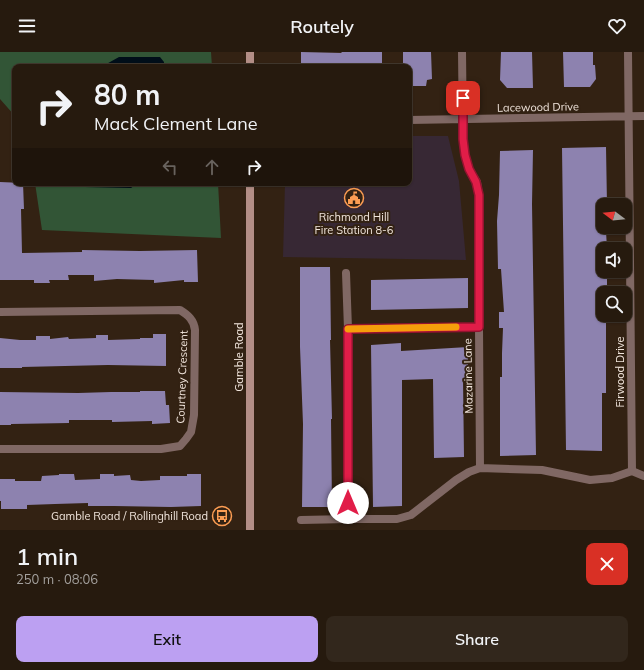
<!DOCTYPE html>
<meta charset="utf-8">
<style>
:root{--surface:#261a0e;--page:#32271c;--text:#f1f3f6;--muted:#a4a19e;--line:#42382e;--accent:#bca0f2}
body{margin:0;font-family:Mulish,sans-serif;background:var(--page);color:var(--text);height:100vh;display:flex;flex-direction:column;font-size:15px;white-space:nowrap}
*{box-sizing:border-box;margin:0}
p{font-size:13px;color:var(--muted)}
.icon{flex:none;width:22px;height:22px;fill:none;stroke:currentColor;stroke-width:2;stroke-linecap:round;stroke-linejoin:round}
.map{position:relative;height:478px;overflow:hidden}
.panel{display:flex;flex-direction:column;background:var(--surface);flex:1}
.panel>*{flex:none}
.top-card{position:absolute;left:12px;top:12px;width:400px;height:122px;border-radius:8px;box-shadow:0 1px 3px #0004,0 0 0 1px var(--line);background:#261a0e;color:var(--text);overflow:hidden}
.needle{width:26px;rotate:286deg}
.fabs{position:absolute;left:596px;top:146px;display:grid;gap:8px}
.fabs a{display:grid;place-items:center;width:36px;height:36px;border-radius:8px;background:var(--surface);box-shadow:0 1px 3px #0004,0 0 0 1px var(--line);font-size:20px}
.pin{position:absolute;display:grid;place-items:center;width:34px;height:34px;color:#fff;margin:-17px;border-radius:8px;box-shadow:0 2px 6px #0006}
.me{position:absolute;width:44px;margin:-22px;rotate:0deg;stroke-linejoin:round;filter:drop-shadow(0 0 3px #0008)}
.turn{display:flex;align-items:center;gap:14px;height:84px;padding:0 16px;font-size:18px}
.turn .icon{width:52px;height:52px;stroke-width:2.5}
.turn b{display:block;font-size:28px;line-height:34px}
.lanes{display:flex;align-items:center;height:38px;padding:0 16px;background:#0003;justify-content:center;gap:20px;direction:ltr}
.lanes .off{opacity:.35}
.round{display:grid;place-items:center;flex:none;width:42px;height:42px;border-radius:8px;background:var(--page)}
.headline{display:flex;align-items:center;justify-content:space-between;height:68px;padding:0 16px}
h1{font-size:24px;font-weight:600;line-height:30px}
.action{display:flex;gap:8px;margin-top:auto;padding:8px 16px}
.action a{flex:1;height:46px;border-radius:8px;background:var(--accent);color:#111;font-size:16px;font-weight:600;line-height:46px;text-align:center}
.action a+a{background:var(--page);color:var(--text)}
header{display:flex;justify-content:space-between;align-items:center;height:52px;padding:0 16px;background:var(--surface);font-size:18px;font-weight:600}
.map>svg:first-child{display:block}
</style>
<header><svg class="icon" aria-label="menu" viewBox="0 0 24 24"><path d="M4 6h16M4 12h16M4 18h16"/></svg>Routely<svg class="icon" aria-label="heart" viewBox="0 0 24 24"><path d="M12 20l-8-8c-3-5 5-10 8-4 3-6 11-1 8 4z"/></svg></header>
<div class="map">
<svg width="644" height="478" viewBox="0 0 644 478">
<rect width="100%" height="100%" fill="#332213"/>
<!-- commercial -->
<path fill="#372834" d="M409 84H448L459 129 466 208 283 205 285 131H409Z"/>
<!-- green -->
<path fill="#325536" d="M0 0H211L212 15H15V64L0 47Z
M35 131H218L221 186 42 178Z"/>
<!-- water -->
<path fill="#000e19" d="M119 5H160L164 10V15H101Z
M81 131H138L131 136 85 135Z"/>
<!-- building -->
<path fill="#8d82af" d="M301 0 342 1 341 0H382V15H301Z
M403 0H431L432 27 427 28 426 34H409V15H403Z
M501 0H532L533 36H507L500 28Z
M563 0H593V13H595L596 27 590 35H564Z
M606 95 607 153H603V179H606L607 197H603V219H607V241H603V263H606V341H602V399L566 398 562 96Z
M533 98 532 152 536 403 500 404V325H502V301L503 276H499V260H504L501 217H498L497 169 499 143 500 99Z
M0 130 23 131 24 157H21L22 201 82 200V198L140 199 197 198 198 230H184V228L154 231V228L117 227 94 229V223H68L69 228H49L50 231H34V228H0Z
M300 215H330L331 288H330L332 367H331L332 455H302L303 372 300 295Z
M468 226V256L371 258V228Z
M153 282H166V314L108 313 22 315V316H0V286L20 288H36V284H50V287L68 285 69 287 96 286V283H108V288L140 287V286H153Z
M401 291V299L468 295V327H463L464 405 434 406 433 327 402 328V454L373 455 371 293Z
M140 339H165L166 353H169L170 371 152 372V369L112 370V368H69V371L11 372V373H0V340L78 341 111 340H140Z
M59 422H74L75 428 100 427V422H114V424L130 423 131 428 141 429 160 428V424H187V422H201V454L171 455 114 454H88V451L55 452 27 453V457H1V449H0V427H15V429H41L42 424 59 423Z"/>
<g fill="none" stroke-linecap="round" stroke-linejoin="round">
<!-- minor -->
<path stroke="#806864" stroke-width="8" d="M462 0 463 87 465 103 469 117 477 130 479 143V275L480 416
M628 0 632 419 644 424
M409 68 644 64
M346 221 348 277V467
M0 260 180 258C188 263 194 268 195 278L194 363 191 380 186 387 180 394 161 397H0
M348 277 479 275
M301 468 348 467H397L411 463 456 428 469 420 480 416 542 418 590 428 612 426 632 419"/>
<!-- secondary -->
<path stroke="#b38e86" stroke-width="8" d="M250 0V15
M250 131V478"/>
</g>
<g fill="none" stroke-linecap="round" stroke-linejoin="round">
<!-- route casing -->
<g stroke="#92132f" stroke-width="10">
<path id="route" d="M348 451V277L479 275V143L476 130 469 117 465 103 463 87V46"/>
</g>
<!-- route -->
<use href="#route" stroke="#e11d48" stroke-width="7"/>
<!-- slow -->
<path stroke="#f59e0b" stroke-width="7" d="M348 277 456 275"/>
</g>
<!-- icons -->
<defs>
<g id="civic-ring" transform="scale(1)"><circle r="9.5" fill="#332213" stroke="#fc9d53" stroke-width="1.5"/><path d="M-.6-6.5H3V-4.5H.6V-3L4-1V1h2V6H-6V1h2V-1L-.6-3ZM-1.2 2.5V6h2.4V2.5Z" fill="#fc9d53"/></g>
<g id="bus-ring" transform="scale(1)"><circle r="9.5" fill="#332213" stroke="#fc9d53" stroke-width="1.5"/><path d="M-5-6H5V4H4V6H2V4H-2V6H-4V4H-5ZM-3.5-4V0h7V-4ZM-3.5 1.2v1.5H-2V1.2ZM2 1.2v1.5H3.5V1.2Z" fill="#fc9d53"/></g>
</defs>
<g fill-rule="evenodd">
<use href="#civic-ring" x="354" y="146"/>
<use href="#bus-ring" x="222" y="464"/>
</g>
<g text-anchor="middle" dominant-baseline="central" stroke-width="4" stroke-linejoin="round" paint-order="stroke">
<!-- street labels -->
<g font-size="11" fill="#f1e5dc" stroke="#332213">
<text transform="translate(538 55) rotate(-1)">Lacewood Drive</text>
<text transform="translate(239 305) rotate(-90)">Gamble Road</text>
<text transform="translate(620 320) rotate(-90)">Firwood Drive</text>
<text transform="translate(468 324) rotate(-91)">Mazarine Lane</text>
<text transform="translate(182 325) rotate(-88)">Courtney Crescent</text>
</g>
<!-- poi labels -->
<g font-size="11" fill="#f1e5dc" stroke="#332213">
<text x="354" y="165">Richmond Hill<tspan x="354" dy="13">Fire Station 8-6</tspan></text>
<text x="208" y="464" text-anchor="end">Gamble Road / Rollinghill Road</text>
</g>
</g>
</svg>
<div class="fabs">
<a><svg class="needle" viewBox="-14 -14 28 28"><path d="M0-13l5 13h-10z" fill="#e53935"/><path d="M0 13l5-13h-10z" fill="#a4a19e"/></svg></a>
<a><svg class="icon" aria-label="sound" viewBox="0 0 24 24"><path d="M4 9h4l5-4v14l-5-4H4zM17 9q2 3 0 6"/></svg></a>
<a><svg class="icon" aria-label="search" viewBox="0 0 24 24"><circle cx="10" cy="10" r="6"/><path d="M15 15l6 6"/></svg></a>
</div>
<div class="pin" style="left:463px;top:46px;background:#d93025"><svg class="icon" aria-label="arrive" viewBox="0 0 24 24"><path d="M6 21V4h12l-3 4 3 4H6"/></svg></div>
<svg class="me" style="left:348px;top:451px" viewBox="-20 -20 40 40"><circle r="19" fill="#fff"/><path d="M0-13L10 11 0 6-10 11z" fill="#e11d48"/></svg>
<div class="top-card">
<div class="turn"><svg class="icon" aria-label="right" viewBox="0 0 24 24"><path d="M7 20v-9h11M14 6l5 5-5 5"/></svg><div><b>80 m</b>Mack Clement Lane</div></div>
<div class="lanes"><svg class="icon off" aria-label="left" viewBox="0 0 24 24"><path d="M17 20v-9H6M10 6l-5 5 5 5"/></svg><svg class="icon off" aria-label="ahead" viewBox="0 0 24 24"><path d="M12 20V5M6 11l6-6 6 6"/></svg><svg class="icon" aria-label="right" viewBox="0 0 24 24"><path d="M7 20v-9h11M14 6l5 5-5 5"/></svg></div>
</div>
</div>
<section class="panel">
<div class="headline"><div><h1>1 min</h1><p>250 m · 08:06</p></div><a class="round" style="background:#d93025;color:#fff"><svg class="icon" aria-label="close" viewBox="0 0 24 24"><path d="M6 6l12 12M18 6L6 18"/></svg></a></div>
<div class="action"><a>Exit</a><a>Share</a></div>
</section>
